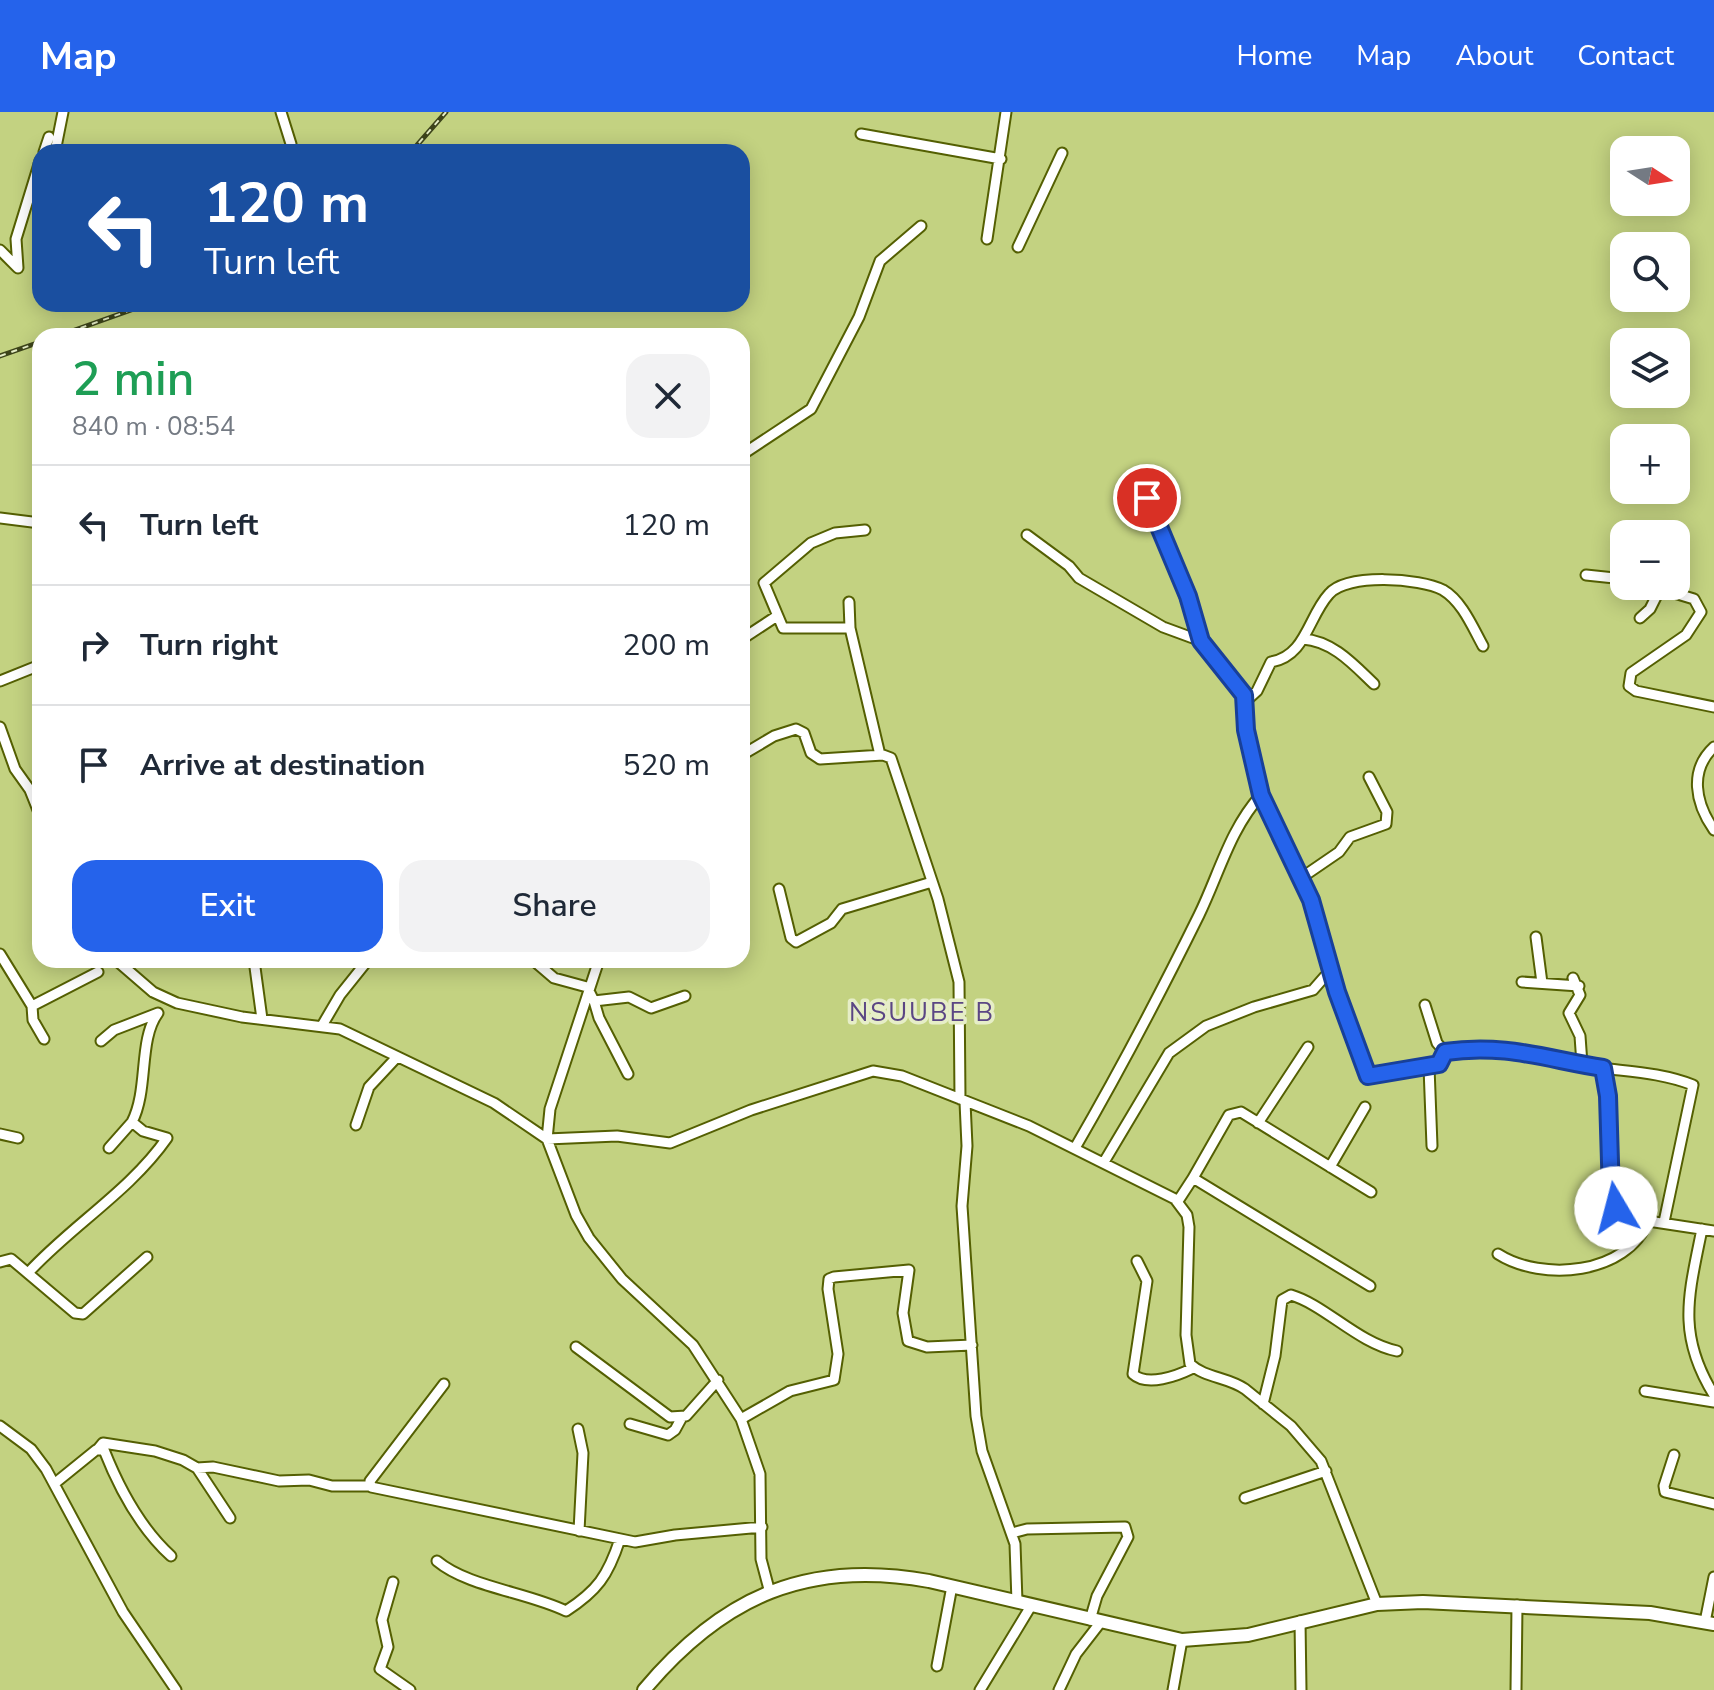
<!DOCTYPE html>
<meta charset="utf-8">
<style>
:root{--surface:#fff;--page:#f2f2f3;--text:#1f2937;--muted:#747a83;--line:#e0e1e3;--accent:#2563eb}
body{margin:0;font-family:"Nunito Sans",sans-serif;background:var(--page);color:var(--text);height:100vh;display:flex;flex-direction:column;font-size:30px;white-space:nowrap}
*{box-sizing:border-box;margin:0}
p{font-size:26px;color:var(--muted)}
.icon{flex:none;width:44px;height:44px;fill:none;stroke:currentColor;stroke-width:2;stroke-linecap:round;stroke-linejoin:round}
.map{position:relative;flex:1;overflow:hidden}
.drawer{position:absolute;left:32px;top:216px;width:718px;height:640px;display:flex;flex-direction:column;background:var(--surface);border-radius:24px;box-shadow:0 4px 20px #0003}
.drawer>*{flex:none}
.hud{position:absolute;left:32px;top:32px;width:718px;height:168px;border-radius:24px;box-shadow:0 4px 20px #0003;background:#1a4fa0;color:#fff;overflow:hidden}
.needle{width:52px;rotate:102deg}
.controls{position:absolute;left:1610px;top:24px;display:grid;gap:16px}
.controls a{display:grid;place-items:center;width:80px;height:80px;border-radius:16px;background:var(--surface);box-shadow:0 4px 20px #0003;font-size:40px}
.pin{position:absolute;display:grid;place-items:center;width:68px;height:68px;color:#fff;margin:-34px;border:4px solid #fff;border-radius:50%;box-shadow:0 2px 8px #0007}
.me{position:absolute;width:88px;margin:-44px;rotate:352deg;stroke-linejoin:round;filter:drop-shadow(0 0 6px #0008)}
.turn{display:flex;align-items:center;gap:28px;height:168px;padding:0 40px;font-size:36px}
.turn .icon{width:104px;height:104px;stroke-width:2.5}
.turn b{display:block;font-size:56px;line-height:68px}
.round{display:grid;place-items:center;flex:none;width:84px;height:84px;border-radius:24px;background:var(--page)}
.headline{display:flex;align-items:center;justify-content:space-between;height:136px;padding:0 40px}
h1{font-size:48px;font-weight:600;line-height:60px;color:#1e9e55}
.action{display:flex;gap:16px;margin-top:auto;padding:16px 40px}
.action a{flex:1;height:92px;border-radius:24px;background:var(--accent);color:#fff;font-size:32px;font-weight:600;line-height:92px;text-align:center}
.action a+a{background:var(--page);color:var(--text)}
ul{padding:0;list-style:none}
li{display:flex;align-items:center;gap:24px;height:120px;padding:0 40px;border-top:2px solid var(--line)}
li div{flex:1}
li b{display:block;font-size:30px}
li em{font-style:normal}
header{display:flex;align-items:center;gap:48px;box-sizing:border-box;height:112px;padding:0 40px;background:var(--accent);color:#fff}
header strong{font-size:38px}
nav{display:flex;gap:44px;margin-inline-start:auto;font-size:28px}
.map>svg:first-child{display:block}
</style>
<header>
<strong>Map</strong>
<nav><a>Home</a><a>Map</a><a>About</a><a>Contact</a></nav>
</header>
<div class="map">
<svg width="1714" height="1578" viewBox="0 0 1714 1578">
<rect width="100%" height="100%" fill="#c3d281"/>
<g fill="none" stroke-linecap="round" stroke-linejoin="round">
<!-- street casing -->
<g stroke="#545f02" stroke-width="13">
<path id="street" d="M281 0 291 32
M861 22 1001 47
M56 35 63 0
M44 40 49 25
M987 127 1006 0
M1018 135 1062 41
M0 138 18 156 16 127 40 49
M743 342 811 297 859 205 880 149 921 114
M1141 362 1147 386
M0 406 40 411
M1027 423 1069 454 1079 466 1163 515 1201 529
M1586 463 1624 467
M1651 474 1694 487 1701 500 1686 523 1631 561 1629 574 1636 579 1714 595
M849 490 850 516H783L764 471 811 431 835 421 865 418
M1640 506 1650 497 1660 477
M850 516 880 643
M742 527 777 504
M1303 527C1333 529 1354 553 1374 572
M0 569 40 553
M1246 589 1257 579 1271 550C1306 544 1308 505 1329 482 1347 461 1420 466 1443 478 1462 489 1473 516 1483 534
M0 615 15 657 30 678 40 703
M1714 635C1689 658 1695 691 1714 718
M742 643 774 624 796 617 804 621 811 641 820 647 883 643 891 646 938 787 959 870 960 987
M1301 766 1339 740 1350 725 1386 712 1387 700 1369 665
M779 777 791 826 796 830 831 811 842 797 932 770
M1536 825 1542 871
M0 842 32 894 98 860
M116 848 153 880 177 891 242 905 340 917 494 991 547 1027 576 1103 589 1126 622 1167 693 1233 741 1307 760 1362 761 1447 770 1481
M254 848 262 907
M533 848 554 866 587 875
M599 848 550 997 547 1027 617 1024 670 1031 751 998 873 959 902 964 1029 1014 1175 1087 1187 1103 1189 1115 1186 1223 1190 1252C1205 1266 1228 1265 1245 1277L1291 1314 1321 1349 1377 1492
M1329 852 1368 964 1439 952 1445 940
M1573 866 1580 883 1569 901 1580 924 1582 952
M1522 870 1579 874
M588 877 594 889 629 885 651 896 685 884
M594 889 599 906 628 962
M1425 893 1437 931 1445 940
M32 894 33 908 44 927
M323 912 340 883 368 848
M101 929 114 918 158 901C138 928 149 977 132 1010
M1445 940C1508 931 1542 948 1601 956 1633 960 1662 961 1693 973L1664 1110
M1429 955 1432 1034
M1603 956 1608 984 1611 1083 1616 1096 1648 1109 1714 1119
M965 990 967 1034 962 1094 976 1304 982 1339 1015 1432 1017 1490
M1258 1011 1308 935
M356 1013 369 975 397 945
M0 1022 18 1026
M1075 1036C1119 960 1160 882 1199 803 1219 762 1230 717 1261 683
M1104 1050 1169 941 1206 914 1254 895 1313 878 1327 862 1329 852 1311 788 1261 683 1246 618 1244 583 1201 529 1154 399 1147 386 1132 379
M1330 1055 1365 995
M1193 1066 1229 1003 1241 1000 1371 1080
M1178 1089 1193 1066 1370 1174
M1702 1117C1689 1182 1676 1222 1714 1283
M1498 1142C1542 1170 1627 1163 1648 1109
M1137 1149 1147 1169 1133 1262C1147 1275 1177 1264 1193 1256
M0 1150 11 1147 75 1201 83 1202 147 1145
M28 1161C71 1114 130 1079 167 1026L143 1019 132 1010 109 1036
M576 1235 670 1305 686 1304 718 1268
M444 1272 370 1369 371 1375 635 1430 675 1423 762 1415
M1645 1279 1714 1290
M1263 1292 1275 1244 1282 1188 1291 1183C1325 1193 1358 1231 1397 1239
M741 1307 790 1279 834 1268 838 1242 828 1177 829 1167 834 1165 909 1158 903 1201 908 1229 927 1235 972 1233
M630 1312 668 1323 675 1318 681 1307
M0 1314 31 1337 46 1357 123 1500 176 1578
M578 1317 583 1341 579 1419
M98 1337 103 1331 155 1339 183 1348 197 1356 213 1355 279 1369 309 1368 332 1374H371
M1674 1343 1664 1374 1665 1380 1714 1392
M197 1356 230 1406
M54 1372 96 1338H104C119 1376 139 1415 171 1444
M1245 1386 1326 1359
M1012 1421 1027 1417 1125 1415 1128 1425 1097 1484 1090 1508
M437 1449C468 1475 527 1480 566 1499 597 1479 608 1464 620 1427
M393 1470 382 1508 388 1535 380 1557 410 1578
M1300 1509 1301 1578
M1705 1510 1714 1465
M937 1554 952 1474
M980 1578 1031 1494
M1059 1578 1076 1542 1100 1511
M1173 1578 1182 1528
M1516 1578 1517 1493"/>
</g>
<!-- secondary casing -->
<g stroke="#545f02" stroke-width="16">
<path id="secondary" d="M644 1578C723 1484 808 1447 929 1469L1182 1528 1248 1523 1377 1492 1423 1490 1650 1501 1714 1512"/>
</g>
<!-- street -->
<use href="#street" stroke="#fff" stroke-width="9"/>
<!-- secondary -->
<use href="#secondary" stroke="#fff" stroke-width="12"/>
<!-- rail casing -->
<g stroke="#3d441a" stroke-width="5">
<path id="rail" d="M411 40 446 0
M58 224 148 192
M0 244 40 230"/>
</g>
<!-- rail -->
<use href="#rail" stroke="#e6eec7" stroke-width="2" stroke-dasharray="6" stroke-linecap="butt"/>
</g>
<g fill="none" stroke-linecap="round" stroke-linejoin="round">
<!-- route casing -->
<g stroke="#184099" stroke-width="20">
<path id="route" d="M1147 386 1188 484 1201 529 1244 583 1246 618 1261 683 1311 788 1337 880 1368 964 1439 952 1445 940C1504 931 1546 947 1603 956L1608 984 1611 1083 1616 1096"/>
</g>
<!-- route -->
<use href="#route" stroke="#2563eb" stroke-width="14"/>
</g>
<g text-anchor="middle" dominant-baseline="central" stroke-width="7" stroke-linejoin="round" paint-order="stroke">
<!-- quarter labels -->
<g font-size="26" letter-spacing="2" fill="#5b4684" stroke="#e6eec7">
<text x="922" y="900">NSUUBE B</text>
</g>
</g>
</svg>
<div class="controls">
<a><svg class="needle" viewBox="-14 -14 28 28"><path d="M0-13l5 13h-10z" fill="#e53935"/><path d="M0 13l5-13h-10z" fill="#747a83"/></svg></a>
<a><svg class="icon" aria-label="search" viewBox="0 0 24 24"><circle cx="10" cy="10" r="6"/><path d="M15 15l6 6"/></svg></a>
<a><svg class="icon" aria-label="layers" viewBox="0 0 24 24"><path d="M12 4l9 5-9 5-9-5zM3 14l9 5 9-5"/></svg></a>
<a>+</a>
<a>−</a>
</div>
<div class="pin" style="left:1147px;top:386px;background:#d93025"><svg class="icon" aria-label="arrive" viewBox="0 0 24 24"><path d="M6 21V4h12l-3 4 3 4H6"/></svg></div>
<svg class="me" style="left:1616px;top:1096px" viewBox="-20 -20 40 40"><circle r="19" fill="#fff"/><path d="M0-13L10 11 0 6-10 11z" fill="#2563eb"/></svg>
<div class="hud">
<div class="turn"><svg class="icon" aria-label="left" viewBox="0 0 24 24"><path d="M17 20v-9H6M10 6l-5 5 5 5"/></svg><div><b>120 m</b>Turn left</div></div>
</div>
<section class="drawer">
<div class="headline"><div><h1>2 min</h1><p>840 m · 08:54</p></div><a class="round"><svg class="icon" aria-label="close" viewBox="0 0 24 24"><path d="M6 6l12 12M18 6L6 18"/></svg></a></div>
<ul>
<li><svg class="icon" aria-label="left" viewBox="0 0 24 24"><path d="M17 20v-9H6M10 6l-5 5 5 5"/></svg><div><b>Turn left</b></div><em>120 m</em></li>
<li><svg class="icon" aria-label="right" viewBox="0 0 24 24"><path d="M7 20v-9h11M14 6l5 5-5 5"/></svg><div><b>Turn right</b></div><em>200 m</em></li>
<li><svg class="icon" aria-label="arrive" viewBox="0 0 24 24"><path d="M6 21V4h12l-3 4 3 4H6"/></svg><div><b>Arrive at destination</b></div><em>520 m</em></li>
</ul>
<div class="action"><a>Exit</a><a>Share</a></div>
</section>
</div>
